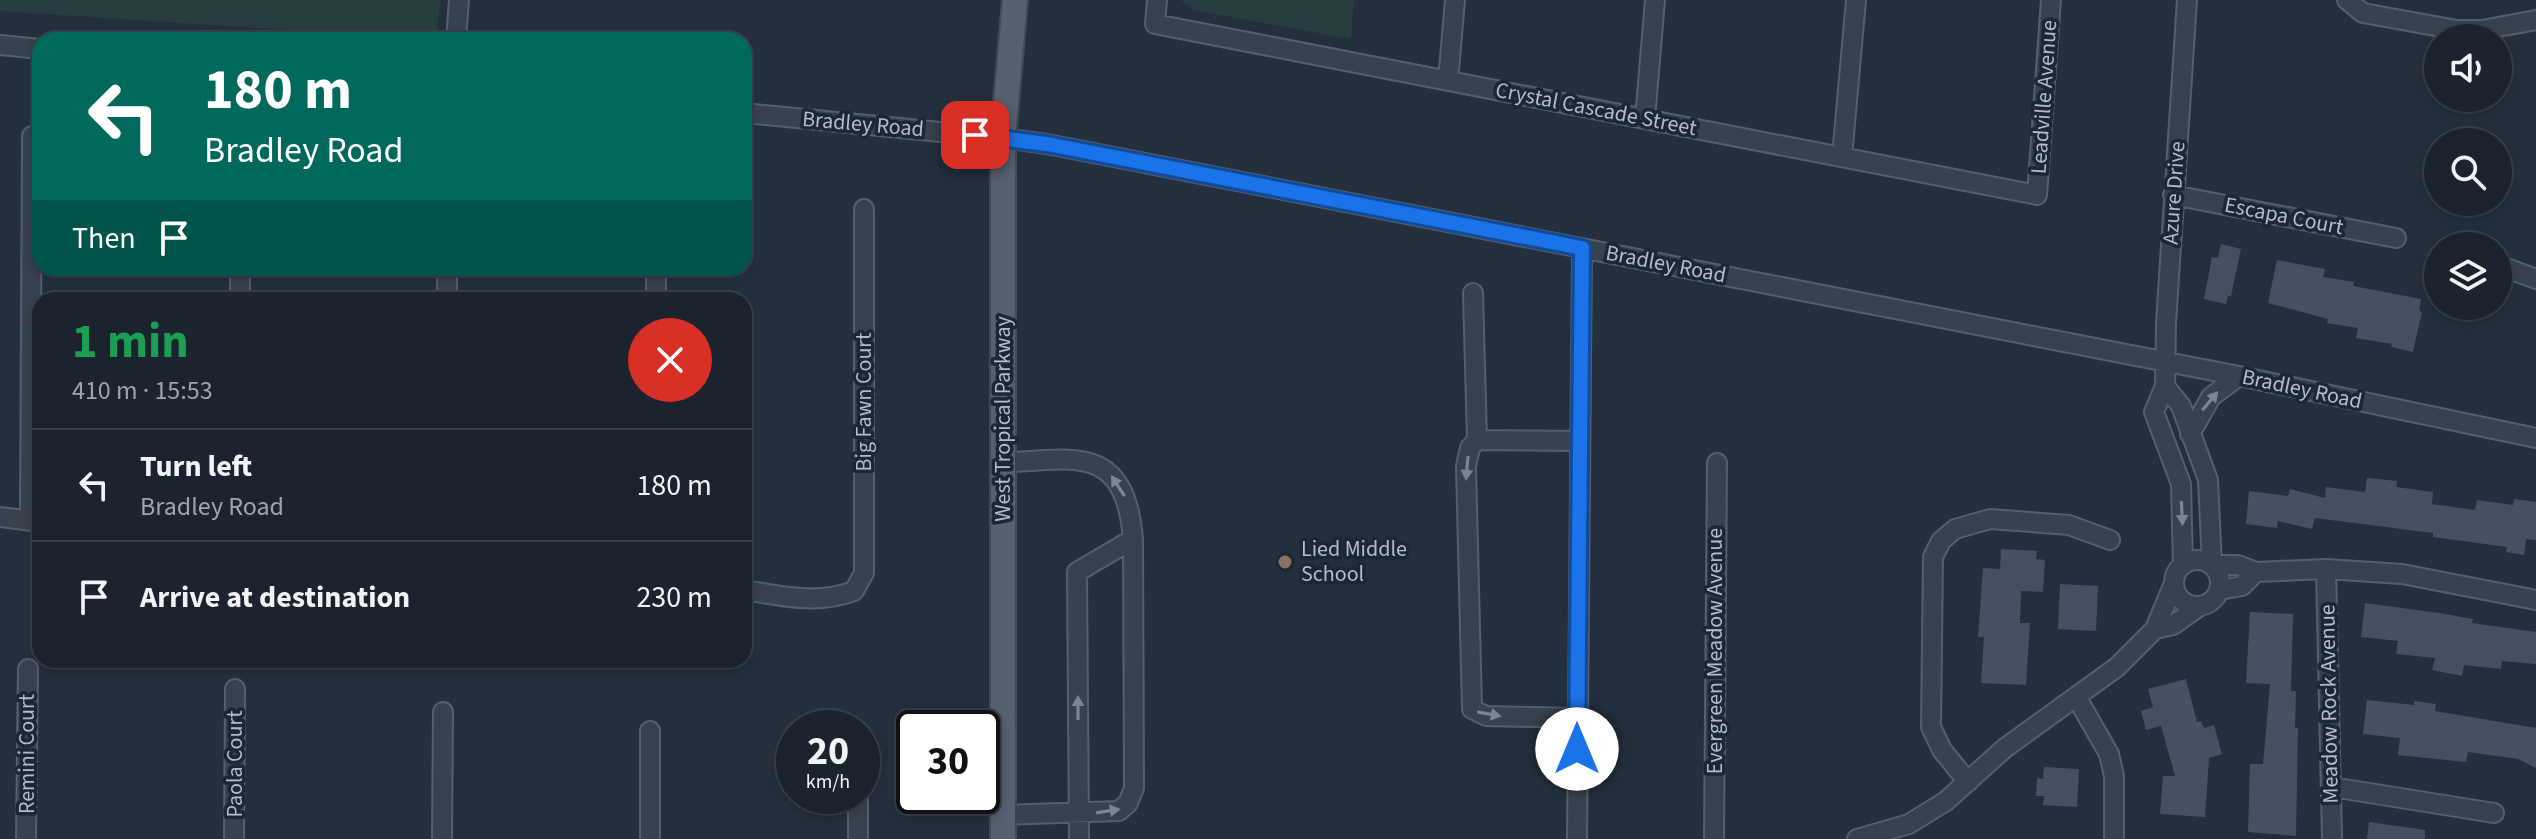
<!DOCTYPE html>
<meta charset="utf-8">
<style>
:root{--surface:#1b232e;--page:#282f3a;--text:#f1f3f6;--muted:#a0a4aa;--line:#39404a}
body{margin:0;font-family:"Source Sans 3",sans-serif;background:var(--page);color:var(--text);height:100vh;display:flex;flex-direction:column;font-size:30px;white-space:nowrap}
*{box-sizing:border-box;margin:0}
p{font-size:26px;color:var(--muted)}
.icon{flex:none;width:44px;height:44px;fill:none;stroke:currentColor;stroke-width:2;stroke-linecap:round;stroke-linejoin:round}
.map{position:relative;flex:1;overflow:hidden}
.sheet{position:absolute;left:32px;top:292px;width:720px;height:376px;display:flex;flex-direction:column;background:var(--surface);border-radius:24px;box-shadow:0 4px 12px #0003,0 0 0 2px var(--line)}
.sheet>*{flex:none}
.top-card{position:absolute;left:32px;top:32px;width:720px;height:244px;border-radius:24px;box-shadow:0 4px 12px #0003,0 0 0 2px var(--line);background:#00695c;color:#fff;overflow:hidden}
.buttons{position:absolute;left:2424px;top:24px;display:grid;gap:16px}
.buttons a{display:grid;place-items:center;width:88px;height:88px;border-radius:50%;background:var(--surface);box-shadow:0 4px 12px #0003,0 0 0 2px var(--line);font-size:40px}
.speed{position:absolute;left:776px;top:710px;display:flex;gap:16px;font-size:40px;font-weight:700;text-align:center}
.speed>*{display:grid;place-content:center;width:104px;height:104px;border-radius:50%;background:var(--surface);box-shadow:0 4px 12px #0003,0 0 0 2px var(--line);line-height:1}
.speed small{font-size:20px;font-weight:400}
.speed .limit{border:4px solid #111;border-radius:12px;background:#fff;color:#111}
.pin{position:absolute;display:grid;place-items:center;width:68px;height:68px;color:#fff;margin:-34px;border-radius:16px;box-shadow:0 4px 12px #0006}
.me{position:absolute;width:88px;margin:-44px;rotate:0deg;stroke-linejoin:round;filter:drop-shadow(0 0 6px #0008)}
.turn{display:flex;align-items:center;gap:28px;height:168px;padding:0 40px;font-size:36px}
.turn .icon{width:104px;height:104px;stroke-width:2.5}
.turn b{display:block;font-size:56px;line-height:68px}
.then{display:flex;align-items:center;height:76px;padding:0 40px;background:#0003;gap:16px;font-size:30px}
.round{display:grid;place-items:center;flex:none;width:84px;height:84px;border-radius:42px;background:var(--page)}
.headline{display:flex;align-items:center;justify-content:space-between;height:136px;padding:0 40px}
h1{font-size:48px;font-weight:700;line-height:60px;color:#1e9e55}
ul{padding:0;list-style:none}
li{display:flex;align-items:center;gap:24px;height:112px;padding:0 40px;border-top:2px solid var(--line)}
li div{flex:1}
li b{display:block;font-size:30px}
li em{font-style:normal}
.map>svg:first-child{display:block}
</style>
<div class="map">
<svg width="2536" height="839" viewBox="0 0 2536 839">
<rect width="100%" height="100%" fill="#242f3e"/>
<!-- green -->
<path fill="#263c3f" d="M0 0H440L437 40 0 11Z
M1181 0H1354L1351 39 1193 10Z"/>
<!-- building -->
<path fill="#455162" d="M2221 244 2241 249 2231 296H2228L2226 304 2204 299 2212 257 2218 258Z
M2277 260 2325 269 2323 277 2354 282 2353 286 2421 299 2419 311 2422 312 2413 352 2391 347 2392 344 2356 338 2358 328 2327 323 2328 319 2268 303Z
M2367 478 2397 481 2396 487 2433 492 2432 504 2475 510 2477 500 2513 505 2514 499 2536 502V540L2526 539 2524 555 2506 552 2507 547 2433 537V533L2315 518 2312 529 2278 521 2277 528 2246 524 2249 491 2288 496 2290 489 2325 498 2326 487 2365 492Z
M2001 549 2037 551 2036 559 2045 560 2043 592 2021 591 2020 623H2030L2026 685 1981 683 1984 637H1978L1983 568 2000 569Z
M2060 584 2098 586 2096 631 2058 629Z
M2365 603 2439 613 2473 619 2472 623 2536 632V664L2502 661 2501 669 2464 665 2462 676 2432 670 2435 658 2396 654 2398 641 2361 637Z
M2250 612 2293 614 2291 691H2296L2295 728H2298L2296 836 2248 832 2250 764H2263L2270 684 2246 683Z
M2186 679 2197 722 2201 721 2204 728 2214 725 2222 754 2209 758 2205 817 2160 814 2163 776H2175L2161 726 2146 730 2141 711 2153 707 2148 689Z
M2367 700 2414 705V701L2436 704 2435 711 2536 728V768L2518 759 2468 752 2466 762 2398 755 2400 738 2363 734Z
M2044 767 2079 769 2077 807 2043 805 2044 796H2036L2037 778 2043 779Z
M2369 822 2425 830V839H2367Z"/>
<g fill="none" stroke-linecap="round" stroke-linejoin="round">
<!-- minor casing -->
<g stroke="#565f6c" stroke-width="22">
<path id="minor" d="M1157 0 1155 24 2037 195 2051 0
M2347 0 2363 13 2457 30H2482L2536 20
M456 40 459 0
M0 45 40 49
M1448 81 1455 0
M744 113 1003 138 1047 144 2239 376 2536 438
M1645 119 1655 0
M1842 157 1856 0
M2173 195 2396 238
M2504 267 2536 279
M1473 293 1477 440
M240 300V268
M447 300V268
M656 300V268
M2165 386 2181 406 2208 480 2212 565H2238L2256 572 2326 569 2402 574 2536 600
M2190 434 2211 397 2239 376
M0 517 40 522
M30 521 32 136
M2174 583a23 23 0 1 1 46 0a23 23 0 1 1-46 0Z
M2183 565 2181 484 2154 412 2165 386 2166 323 2187 0
M2326 569 2332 839
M744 590C782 596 817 605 854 591L864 573V209
M2220 590 2242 586 2256 572
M2155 629 2173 625 2200 606
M2077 698 2109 754 2114 776V839
M1577 718 1486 716 1472 709 1466 466 1470 448 1477 440 1580 441
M1968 782 1942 750 1931 727 1933 557 1941 541 1955 529 1990 519 2069 525 2110 540
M2332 787 2494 813
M1002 815 1119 811 1128 803 1134 788 1133 539C1125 445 1077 458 1003 463
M26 839 28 669
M234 839 235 689
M442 839 443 712
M650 839V731
M858 839V796
M1079 839 1077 572 1133 539
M1577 839 1582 248
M1714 839 1717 463
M1857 839 1909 824 1946 801 2005 748 2117 667 2155 629 2174 583"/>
</g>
<!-- major casing -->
<g stroke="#414a57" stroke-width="28">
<path id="major" d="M1003 839V138L1015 0"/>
</g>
<!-- minor -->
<use href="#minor" stroke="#38414e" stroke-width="18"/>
<!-- major -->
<use href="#major" stroke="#56606e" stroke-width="24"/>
</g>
<!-- one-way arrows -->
<defs><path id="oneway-solid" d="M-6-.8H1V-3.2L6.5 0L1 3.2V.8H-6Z" transform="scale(2)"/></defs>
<g fill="#7c8592">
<use href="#oneway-solid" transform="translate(2210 401) rotate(-50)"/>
<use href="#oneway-solid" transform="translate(1467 468) rotate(95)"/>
<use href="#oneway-solid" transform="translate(1118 486) rotate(-123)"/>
<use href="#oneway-solid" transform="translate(2182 513) rotate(87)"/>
<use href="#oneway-solid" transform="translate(1078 708) rotate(-90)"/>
<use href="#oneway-solid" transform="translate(1489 714) rotate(10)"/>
<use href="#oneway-solid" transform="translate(1108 811) rotate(-9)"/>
</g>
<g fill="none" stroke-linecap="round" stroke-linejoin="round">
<!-- route casing -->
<g stroke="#114b97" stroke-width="20">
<path id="route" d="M975 135 1047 144 1582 248 1577 749"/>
</g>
<!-- route -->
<use href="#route" stroke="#1a73e8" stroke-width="14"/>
</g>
<!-- markers -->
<circle fill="#8d6e63" stroke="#1d2633" stroke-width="3" cx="1285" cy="562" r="8"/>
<g text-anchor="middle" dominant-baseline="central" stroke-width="7" stroke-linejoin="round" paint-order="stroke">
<!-- street labels -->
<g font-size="22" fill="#b4bcc9" stroke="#1d2633">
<text transform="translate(2044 97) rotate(-86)">Leadville Avenue</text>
<text transform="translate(1596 109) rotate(11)">Crystal Cascade Street</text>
<text transform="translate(863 124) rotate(5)">Bradley Road</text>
<text transform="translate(2174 193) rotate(-86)">Azure Drive</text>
<text transform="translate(2284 216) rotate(11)">Escapa Court</text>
<text transform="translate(1666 264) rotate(11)">Bradley Road</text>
<text transform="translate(2302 389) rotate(12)">Bradley Road</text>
<text transform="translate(864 402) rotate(-90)">Big Fawn Court</text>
<text transform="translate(1003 419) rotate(-90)">West Tropical Parkway</text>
<text transform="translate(1715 651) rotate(-90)">Evergreen Meadow Avenue</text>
<text transform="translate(2329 704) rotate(-91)">Meadow Rock Avenue</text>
<text transform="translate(27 754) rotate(-90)">Remini Court</text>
<text transform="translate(235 764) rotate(-90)">Paola Court</text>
</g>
<!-- poi labels -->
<g font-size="22" fill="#b4bcc9" stroke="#1d2633" text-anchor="start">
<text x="1301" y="549">Lied Middle<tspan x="1301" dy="25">School</tspan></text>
</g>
</g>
</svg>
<div class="buttons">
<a><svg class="icon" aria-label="sound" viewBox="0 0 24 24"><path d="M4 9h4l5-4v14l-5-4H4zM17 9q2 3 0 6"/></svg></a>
<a><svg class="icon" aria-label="search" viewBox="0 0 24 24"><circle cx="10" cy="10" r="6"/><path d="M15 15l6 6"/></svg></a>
<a><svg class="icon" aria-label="layers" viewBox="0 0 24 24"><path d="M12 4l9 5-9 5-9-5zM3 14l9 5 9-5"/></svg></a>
</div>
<div class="speed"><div>20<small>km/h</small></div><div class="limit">30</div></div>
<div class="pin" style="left:975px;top:135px;background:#d93025"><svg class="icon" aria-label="arrive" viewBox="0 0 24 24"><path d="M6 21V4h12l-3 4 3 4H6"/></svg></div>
<svg class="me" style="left:1577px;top:749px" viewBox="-20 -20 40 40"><circle r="19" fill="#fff"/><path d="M0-13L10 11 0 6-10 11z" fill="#1a73e8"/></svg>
<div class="top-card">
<div class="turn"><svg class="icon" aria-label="left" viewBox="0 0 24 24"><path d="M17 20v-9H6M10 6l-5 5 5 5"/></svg><div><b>180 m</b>Bradley Road</div></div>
<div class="then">Then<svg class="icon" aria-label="arrive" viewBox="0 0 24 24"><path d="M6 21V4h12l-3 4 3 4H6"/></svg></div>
</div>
<section class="sheet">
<div class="headline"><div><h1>1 min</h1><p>410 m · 15:53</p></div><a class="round" style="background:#d93025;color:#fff"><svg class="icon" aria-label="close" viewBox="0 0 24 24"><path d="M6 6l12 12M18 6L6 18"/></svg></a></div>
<ul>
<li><svg class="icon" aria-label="left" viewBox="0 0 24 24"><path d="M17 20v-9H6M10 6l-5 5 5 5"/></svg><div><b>Turn left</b><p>Bradley Road</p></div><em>180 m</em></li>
<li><svg class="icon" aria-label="arrive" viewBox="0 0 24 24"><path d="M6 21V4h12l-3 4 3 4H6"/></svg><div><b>Arrive at destination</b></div><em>230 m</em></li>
</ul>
</section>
</div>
